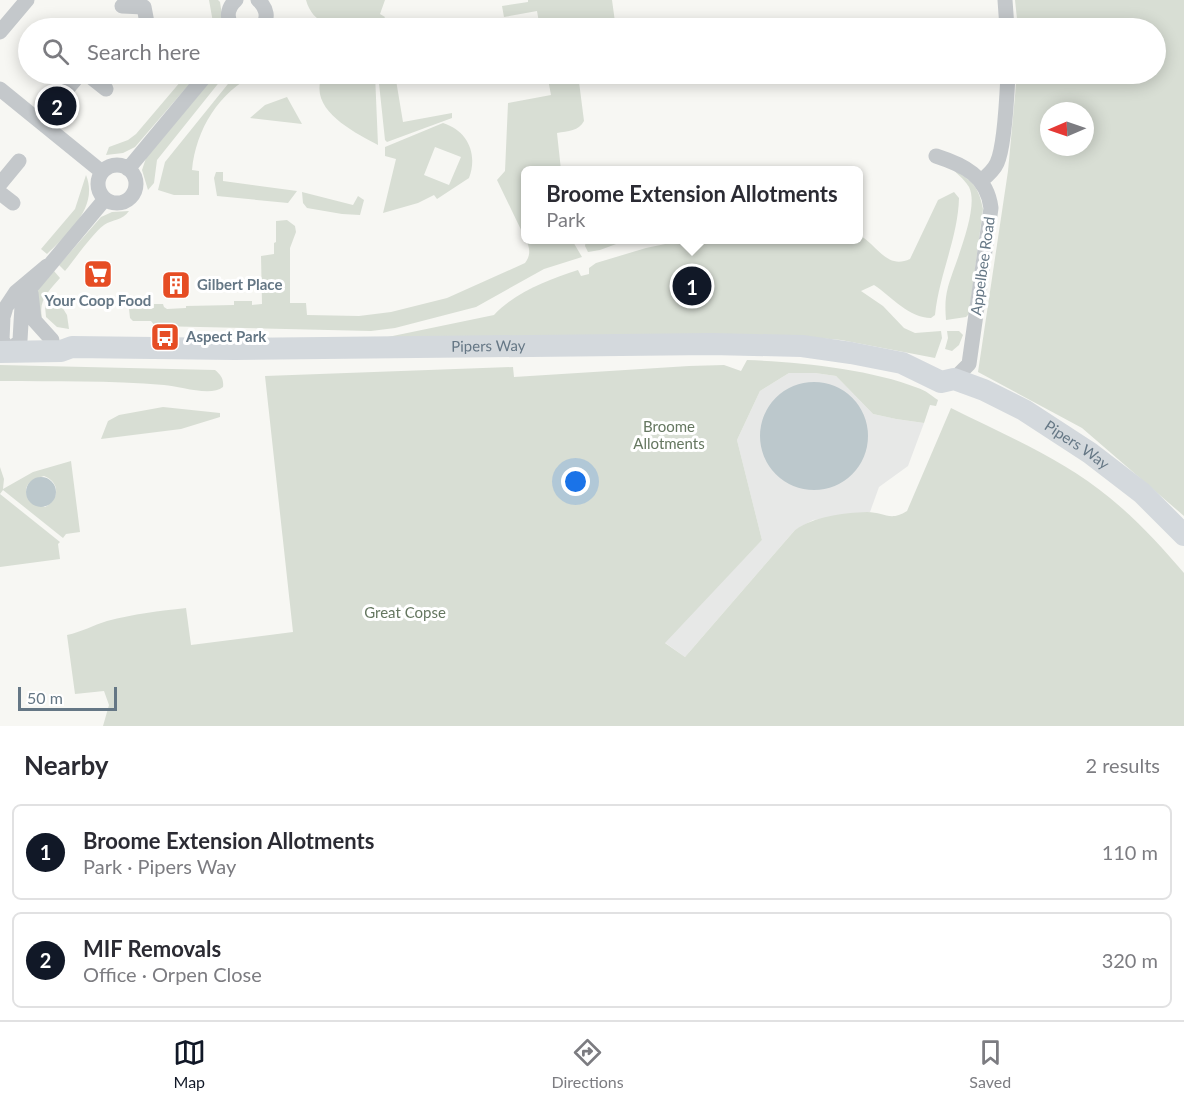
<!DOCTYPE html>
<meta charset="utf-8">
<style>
body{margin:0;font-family:Lato,sans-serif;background:#f7f7f7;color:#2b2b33}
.compass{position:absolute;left:1040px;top:102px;width:54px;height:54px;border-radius:50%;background:#fff;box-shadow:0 3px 15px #0003;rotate:268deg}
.scale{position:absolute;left:18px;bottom:15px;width:99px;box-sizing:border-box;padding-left:6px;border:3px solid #657785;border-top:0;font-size:16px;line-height:21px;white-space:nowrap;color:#657785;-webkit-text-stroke:4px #fff;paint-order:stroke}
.you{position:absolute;left:576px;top:482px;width:21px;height:21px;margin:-15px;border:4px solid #fff;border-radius:50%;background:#1a73e8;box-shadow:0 0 0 9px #1a73e833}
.badge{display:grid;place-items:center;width:39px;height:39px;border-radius:50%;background:#111827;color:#fff;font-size:20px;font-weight:700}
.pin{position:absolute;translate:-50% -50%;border:3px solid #fff;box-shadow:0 2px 6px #0006}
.popup{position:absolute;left:521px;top:166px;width:342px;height:78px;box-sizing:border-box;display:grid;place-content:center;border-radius:9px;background:#fff;filter:drop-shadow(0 2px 4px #0005);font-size:20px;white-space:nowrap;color:#7c7c81}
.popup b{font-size:22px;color:#2b2b33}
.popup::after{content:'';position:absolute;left:50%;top:100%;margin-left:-12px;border:12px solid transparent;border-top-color:#fff}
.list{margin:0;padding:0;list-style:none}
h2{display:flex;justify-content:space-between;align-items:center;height:78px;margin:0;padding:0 24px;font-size:26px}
h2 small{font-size:20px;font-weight:400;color:#7c7c81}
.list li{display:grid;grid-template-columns:39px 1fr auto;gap:18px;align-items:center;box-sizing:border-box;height:96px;margin:0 12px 12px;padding:0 12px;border:2px solid #e1e1e2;border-radius:9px}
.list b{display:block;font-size:22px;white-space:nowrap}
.list p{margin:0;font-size:20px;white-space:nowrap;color:#7c7c81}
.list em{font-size:20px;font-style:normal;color:#7c7c81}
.icon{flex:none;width:33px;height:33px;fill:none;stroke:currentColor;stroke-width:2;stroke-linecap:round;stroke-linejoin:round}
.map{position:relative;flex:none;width:1184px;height:726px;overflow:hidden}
.search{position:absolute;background:#fff;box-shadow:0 3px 15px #0003;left:18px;right:18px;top:18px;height:66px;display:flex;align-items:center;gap:15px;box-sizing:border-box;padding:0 21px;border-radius:33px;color:#7c7c81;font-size:22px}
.sheet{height:294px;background:#fff}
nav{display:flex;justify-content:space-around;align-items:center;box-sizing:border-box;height:84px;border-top:2px solid #e1e1e2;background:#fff;font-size:16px;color:#7c7c81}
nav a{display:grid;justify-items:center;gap:3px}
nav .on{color:#111827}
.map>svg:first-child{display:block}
.built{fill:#e7e8e7}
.green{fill:#d8ded4;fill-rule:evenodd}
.water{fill:#bcc8cc}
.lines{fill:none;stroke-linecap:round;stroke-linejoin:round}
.minor{stroke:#c4c8cb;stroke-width:15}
.secondary{stroke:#d4d9dd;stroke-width:22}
.labels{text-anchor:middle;stroke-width:6;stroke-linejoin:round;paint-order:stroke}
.street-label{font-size:15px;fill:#657785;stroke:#fff}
.poi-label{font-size:15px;font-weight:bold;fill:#657785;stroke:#fff;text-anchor:start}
.park-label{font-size:15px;fill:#657760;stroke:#fff}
</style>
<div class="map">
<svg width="1184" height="726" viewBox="0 0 1184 726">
<rect width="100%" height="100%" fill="#f7f7f3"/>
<!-- built -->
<path class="built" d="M789 373H815L836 376 873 414 896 419 924 423 908 466 879 487 870 512 813 520 795 530 685 657 664 642 762 540 737 440 760 391Z"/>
<!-- green -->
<path class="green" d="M209 0H218L220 2 224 28H214Z
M306 0H385L380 14 385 17 379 28C351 29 315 33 306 0Z
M528 0H612L615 22 591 28H540L537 11 504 17 502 6 528 2Z
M1015 0H1184V516L1082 428 978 372 1008 171 1017 74H1156V28H1018ZM1049 111H1085V147H1049Z
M187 74H198L135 147 123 153 106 155 109 147 128 140 136 134Z
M216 74 225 75 157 160 154 183 148 190 142 170 146 158Z
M236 74H256C219 92 196 129 192 170L199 171V195H174L158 190 165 162Z
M323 74H344L345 76 360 74H375L378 145C354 132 306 109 323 74Z
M378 74H395L403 122 452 113V118L387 142 385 140Z
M547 74H578L584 121C579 131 568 131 557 133L561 170H526L525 238 497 180 505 171 508 103 551 95Z
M287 97 302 124 250 118 265 105Z
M443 123C468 131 478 154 469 178L437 199 434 195 418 203 383 213 396 159 385 156V147ZM435 147 461 157 449 185 424 175Z
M949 167C970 180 978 183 983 209L969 314 966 317 946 320C945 308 945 298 948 287 954 265 980 208 969 187 964 179 956 172 949 167Z
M216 172H223V181L297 191 288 203 217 196 214 178Z
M86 175C99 207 68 234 47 254L41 249 75 209Z
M302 192 353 205 358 196 364 200 360 215 342 214 307 208 303 203Z
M954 192 959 198C958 238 939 275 935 315L931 318C909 318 892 297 874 285L861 291 883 306 904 328 915 333 941 331 942 338 935 358 841 340 795 336 383 338 494 315C517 291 548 280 578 270L581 276 589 274V268L596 263 646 248 670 243 673 240H858L859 235C877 244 886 270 910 259L938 200Z
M129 211C122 221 113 219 104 225 92 234 75 259 65 271L59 265 101 217 112 212Z
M287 220 295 226 296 232 290 248V303H306L307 315 359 316 391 312 447 298 525 263C531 255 530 248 526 240H572L582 257 544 269 476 307 395 328 371 331 155 326 151 321H133L130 318 129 309 154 308V304H163L164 307 167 309 186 308V306L234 305V301H252V305L262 304 261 256 274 254V243L276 242V221Z
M586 240H627L600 250 588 252 585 246Z
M54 271 60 278C50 290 38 300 42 317L39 319C35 290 34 293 54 271Z
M54 294 67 315 69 329 57 327 46 317 45 306Z
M947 331H959L963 335 959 345 952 351 945 349 948 338Z
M747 360C800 362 870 369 918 388 925 390 932 396 938 400L936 406 930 405 924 423 896 419 873 414 836 376 815 373H789L760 391 737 440 762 540 665 643 685 657 795 530C815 516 843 513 867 512 884 512 890 522 907 511L951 408C1005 435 1063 459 1110 498 1137 520 1161 546 1184 573V726H103L109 705 104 691 75 694 67 635C82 632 93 625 107 621 134 614 159 611 186 608L191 645 293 632 265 376 513 367 514 377 689 366 724 365 741 371Z
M0 365 215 370C221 375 224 379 223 387 211 397 179 386 164 385 110 380 54 382 0 381Z
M163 407 220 413V417L181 429 101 439 108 421 119 415Z
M71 461 80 532 66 534 63 538 3 490 0 494 60 542 58 544 60 559 0 567V467L4 479 3 489 33 472ZM44 476C60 482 60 499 45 507L28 499C22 484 31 480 44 476Z"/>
<!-- water -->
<path class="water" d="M760 436a54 54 0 1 1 108 0a54 54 0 1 1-108 0Z
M26 492a15 15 0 1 1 30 0a15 15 0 1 1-30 0Z"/>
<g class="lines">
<!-- minor -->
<path class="minor" d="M258 0C267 8 269 18 262 28
M1005 0 1007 28
M122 6 144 7
M144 7 148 28
M233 28C226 19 227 8 236 0
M0 32 27 0
M87 74 106 89
M0 89 102 172
M40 121 80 74
M936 156C964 165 987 176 991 208L969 364 954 379
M98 184a19 19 0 1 1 38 0a19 19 0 1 1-38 0Z
M128 169 207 74
M981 181C987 176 994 170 997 163 1005 146 1007 94 1008 74
M0 184 19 161
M0 193 13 203
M47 266 16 292 6 307 3 317 2 340 10 352 20 340 22 306 28 291 105 199
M31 293 34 320 52 340"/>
<!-- secondary -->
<path class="secondary" id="s1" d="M0 352 61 351 72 347 235 349 711 344 802 346 851 353 902 363 941 382 954 379 984 390 1024 410 1090 453 1142 493 1184 535"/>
</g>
<!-- icons -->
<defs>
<g id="supermarket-square" transform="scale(1.5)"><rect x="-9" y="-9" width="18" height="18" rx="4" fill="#e64d24" stroke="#fff"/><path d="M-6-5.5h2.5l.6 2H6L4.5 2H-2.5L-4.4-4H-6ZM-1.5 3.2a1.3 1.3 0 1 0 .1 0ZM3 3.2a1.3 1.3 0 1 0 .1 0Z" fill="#fff"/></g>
<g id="building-square" transform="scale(1.5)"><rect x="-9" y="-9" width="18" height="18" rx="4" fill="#e64d24" stroke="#fff"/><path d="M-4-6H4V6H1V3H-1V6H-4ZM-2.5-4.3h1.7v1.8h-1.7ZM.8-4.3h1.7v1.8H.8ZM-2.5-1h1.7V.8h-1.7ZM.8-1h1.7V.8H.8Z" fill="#fff"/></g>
<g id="bus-square" transform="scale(1.5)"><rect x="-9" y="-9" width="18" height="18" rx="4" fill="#e64d24" stroke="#fff"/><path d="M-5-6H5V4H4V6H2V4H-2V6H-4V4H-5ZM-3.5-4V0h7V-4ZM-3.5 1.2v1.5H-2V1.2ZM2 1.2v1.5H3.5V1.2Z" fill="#fff"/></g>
</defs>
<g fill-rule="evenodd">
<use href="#supermarket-square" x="98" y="274"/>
<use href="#building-square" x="176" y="285"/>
<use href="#bus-square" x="165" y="337"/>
</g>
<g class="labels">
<!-- street labels -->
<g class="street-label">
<text transform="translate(983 266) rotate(-82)" y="5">Appelbee Road</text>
<text dy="5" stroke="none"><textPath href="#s1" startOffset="489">Pipers Way</textPath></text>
<text dy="5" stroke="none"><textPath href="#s1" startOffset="1101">Pipers Way</textPath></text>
</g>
<!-- poi labels -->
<g class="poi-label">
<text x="197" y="290">Gilbert Place</text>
<text x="98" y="306" text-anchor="middle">Your Coop Food</text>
<text x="186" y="342">Aspect Park</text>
</g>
<!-- park labels -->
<g class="park-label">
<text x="669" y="432">Broome<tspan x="669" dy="17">Allotments</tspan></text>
<text x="405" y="618">Great Copse</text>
</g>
</g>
</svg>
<svg class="compass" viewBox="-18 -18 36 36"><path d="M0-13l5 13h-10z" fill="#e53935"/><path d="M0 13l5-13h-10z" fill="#7c7c81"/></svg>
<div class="scale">50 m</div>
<div class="you"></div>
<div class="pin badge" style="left:692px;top:286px">1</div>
<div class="popup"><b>Broome Extension Allotments</b>Park</div>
<div class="pin badge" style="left:57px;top:106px">2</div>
<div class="search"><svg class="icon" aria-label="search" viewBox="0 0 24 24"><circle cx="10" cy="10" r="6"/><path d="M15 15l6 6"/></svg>Search here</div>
</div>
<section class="sheet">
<h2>Nearby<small>2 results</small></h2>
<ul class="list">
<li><span class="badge">1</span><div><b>Broome Extension Allotments</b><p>Park · Pipers Way</p></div><em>110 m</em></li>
<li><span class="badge">2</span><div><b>MIF Removals</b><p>Office · Orpen Close</p></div><em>320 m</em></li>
</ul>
</section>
<nav>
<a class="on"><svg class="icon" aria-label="map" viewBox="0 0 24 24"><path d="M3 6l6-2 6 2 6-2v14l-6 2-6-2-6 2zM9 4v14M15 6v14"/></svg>Map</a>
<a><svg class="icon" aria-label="directions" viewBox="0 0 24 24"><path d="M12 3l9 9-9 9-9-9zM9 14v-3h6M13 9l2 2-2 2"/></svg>Directions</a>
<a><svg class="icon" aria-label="saved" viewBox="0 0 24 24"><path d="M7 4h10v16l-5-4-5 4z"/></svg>Saved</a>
</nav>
